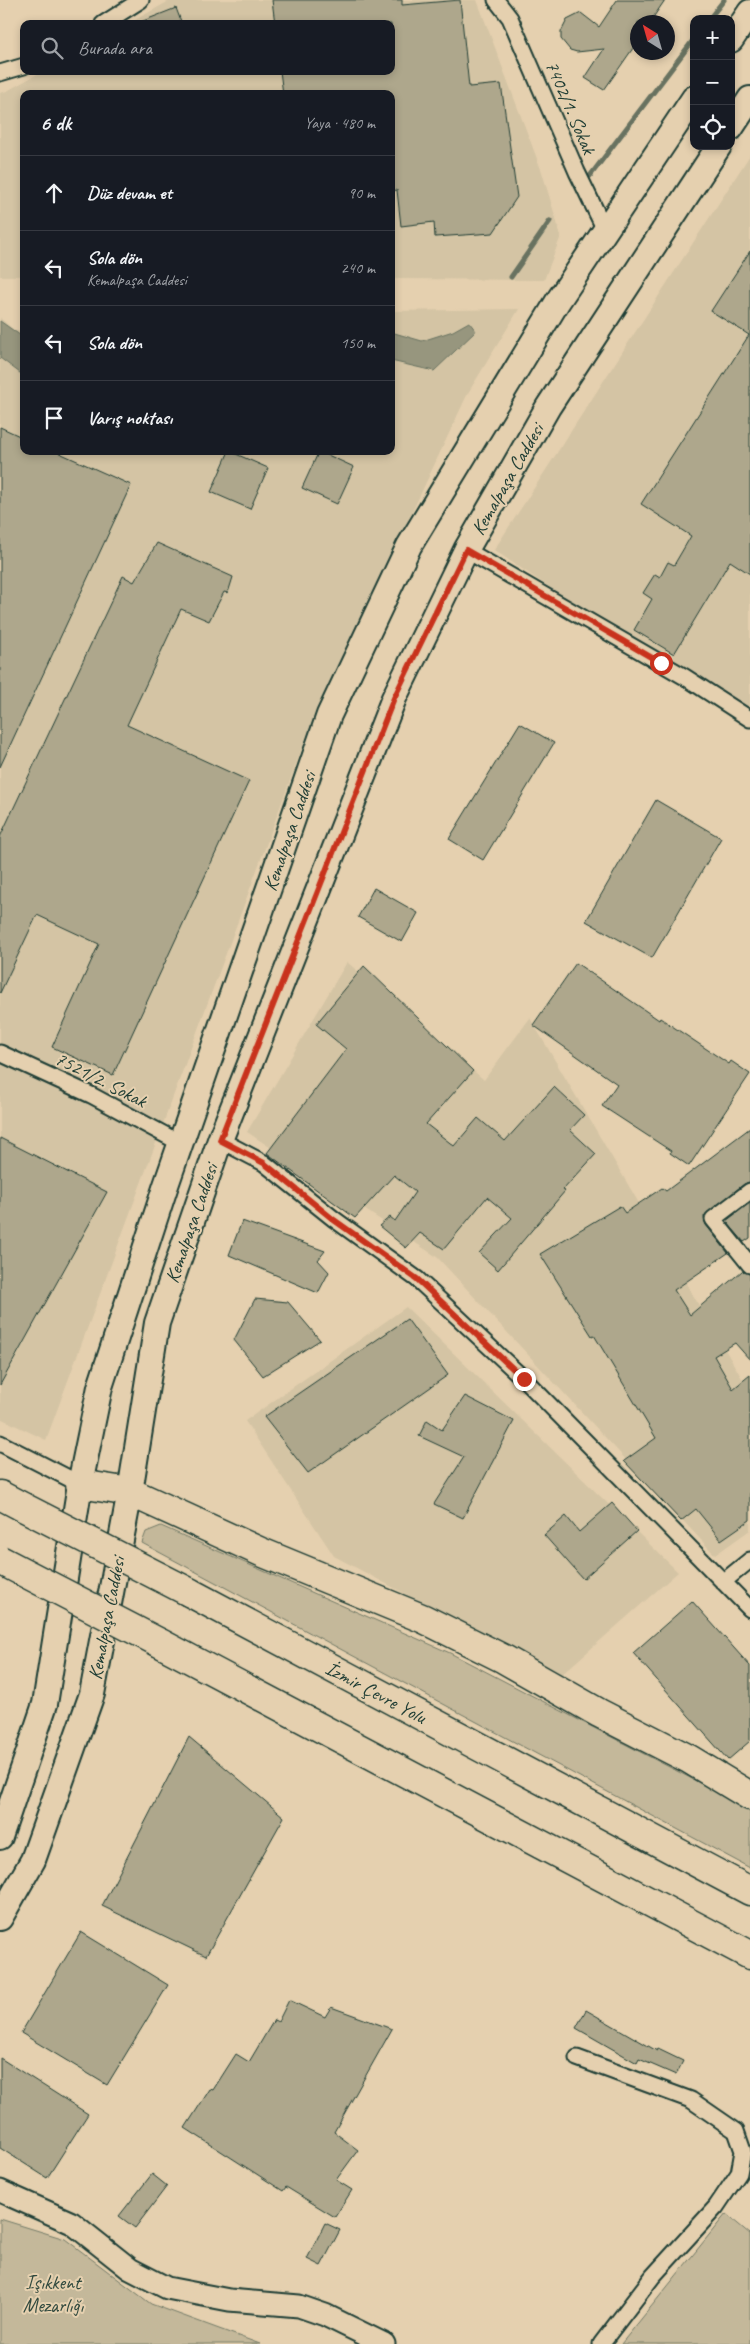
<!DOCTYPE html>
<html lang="tr">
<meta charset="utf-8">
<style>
body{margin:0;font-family:Caveat,sans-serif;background:#20242c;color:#f1f3f6}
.controls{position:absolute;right:15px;top:15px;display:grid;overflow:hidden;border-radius:10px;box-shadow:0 2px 8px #0003}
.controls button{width:45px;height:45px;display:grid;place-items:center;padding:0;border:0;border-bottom:1px solid #363941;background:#171b24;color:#f1f3f6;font:25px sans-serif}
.compass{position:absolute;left:630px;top:15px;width:45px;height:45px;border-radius:50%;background:#171b24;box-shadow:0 2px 8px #0003;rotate:323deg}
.stop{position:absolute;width:15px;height:15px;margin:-11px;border:4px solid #c8321e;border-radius:50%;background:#fff}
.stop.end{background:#c8321e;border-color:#fff;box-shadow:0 1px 5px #0008}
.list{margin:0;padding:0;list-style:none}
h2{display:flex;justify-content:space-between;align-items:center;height:65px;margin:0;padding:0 20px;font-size:21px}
h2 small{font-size:16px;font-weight:400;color:#9ea1a6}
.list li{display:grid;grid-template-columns:32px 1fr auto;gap:15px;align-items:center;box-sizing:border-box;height:75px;padding:0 20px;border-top:1px solid #363941}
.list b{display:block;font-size:19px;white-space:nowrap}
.list p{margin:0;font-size:16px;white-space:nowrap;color:#9ea1a6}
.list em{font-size:16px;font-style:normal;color:#9ea1a6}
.icon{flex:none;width:28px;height:28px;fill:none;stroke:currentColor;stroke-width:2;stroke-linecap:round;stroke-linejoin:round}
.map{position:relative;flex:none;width:750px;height:2344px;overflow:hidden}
.search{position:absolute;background:#171b24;box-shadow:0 2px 8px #0003;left:20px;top:20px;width:375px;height:55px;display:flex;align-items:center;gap:12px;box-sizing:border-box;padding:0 18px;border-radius:10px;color:#9ea1a6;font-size:19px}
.panel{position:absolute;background:#171b24;box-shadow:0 2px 8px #0003;left:20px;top:90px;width:375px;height:365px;border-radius:10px}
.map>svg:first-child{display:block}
.built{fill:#d4c4a4}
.green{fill:#c4b89a;stroke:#727a67}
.water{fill:#97967e;stroke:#677260}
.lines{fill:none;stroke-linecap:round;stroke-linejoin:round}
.stream{stroke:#677260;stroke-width:5}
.building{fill:#aea78c;stroke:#1f3d34}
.street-casing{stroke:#1f3d34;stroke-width:19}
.secondary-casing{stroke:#1f3d34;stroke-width:25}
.primary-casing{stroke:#1f3d34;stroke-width:28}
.highway-casing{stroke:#1f3d34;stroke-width:31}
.street{stroke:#e5d0af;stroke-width:15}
.secondary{stroke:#e5d0af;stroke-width:21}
.primary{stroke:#e5d0af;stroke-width:24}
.highway{stroke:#e5d0af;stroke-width:28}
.highway-bridge-casing{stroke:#1f3d34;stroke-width:31;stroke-linecap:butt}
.highway-bridge{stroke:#e5d0af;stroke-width:28}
.route{stroke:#c8321e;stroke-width:6}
.labels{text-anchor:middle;stroke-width:4;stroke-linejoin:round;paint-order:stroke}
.street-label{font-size:20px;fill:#1f3d34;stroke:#e5d0af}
.park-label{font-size:20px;fill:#30493e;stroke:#e5d0af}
</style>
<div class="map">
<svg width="750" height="2344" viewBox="0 0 750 2344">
<rect width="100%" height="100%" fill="#e5d0af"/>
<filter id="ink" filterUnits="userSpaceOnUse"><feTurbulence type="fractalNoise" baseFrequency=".02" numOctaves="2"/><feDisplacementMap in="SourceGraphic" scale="10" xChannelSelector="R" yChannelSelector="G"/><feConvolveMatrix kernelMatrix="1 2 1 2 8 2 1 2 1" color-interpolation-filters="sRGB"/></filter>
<g filter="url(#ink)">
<!-- built -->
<path class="built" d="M171 0H477L542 172 561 236 544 280 391 279V94H24V276H0V93L7 91 43 71H391V24H128Z
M750 155V722L494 550Z
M519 309 468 393 305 740 46 1440 0 1418V318L14 330 24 332V451H391V311Z
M347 962 484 1080 530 1018 750 1392V1530L715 1555 437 1257 247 1132Z
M406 1307 678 1572 560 1676 334 1556 245 1421Z"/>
<!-- green -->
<path class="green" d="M161 1526 450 1653 750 1809V1868L142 1543 146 1532Z
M726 2214 750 2234V2344H621Z
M0 2219 65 2239 151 2304 260 2344H0Z"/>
<!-- water -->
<path class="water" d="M0 321 24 338V376L0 358Z
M469 322 476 331 434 371 391 361V332L422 341 453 331Z"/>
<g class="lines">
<!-- stream -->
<path class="stream" d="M709 19 724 0
M590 176 694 39
M511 277 550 221"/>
</g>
<!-- building -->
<path class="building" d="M272 0H402V5L460 0 469 87 501 84 517 197 493 233 435 237 434 222 401 226 397 190 391 191V94H283L280 71H391V24H275Z
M617 0H665L650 22H638V41L604 90 585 78 604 49 577 52 570 50 561 39V32L567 20 581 13 599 27Z
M176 8 182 24H138V23Z
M750 251V574L730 561 674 654 634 630 652 599 643 593 655 574 660 577 668 562 674 565 691 536 641 504 749 335 711 311Z
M0 427 24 438V451H55L131 485 0 767Z
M229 451 268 468 250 509 211 492Z
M319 451 354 467 337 504 302 488Z
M157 543 233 577 228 593 224 592 209 621 181 609 127 725 249 781 113 1075 52 1047 99 944 37 915 0 993V837L123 576 134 582Z
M520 723 554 743 483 860 449 839Z
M656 800 721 838 652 958 586 921Z
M374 888 418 913 402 942 358 917Z
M576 963 659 1020 660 1018 729 1064 731 1061 750 1074 689 1166 670 1153 671 1151 602 1106 617 1084 533 1025Z
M364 966 473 1071 426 1124 454 1146 478 1118 505 1141 554 1087 584 1115 570 1130 596 1154 563 1190 565 1191 498 1270 479 1253 512 1218 487 1197 444 1249 420 1233 406 1248 379 1226 390 1217 395 1221 415 1192 394 1175 355 1218 267 1153 346 1049 316 1024Z
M750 1128V1182L744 1184 704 1216 706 1225 728 1253 674 1290 690 1315 742 1271 750 1274V1360L735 1343 714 1356 733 1389 750 1375V1520L721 1540 696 1509 681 1521 624 1461 656 1438 594 1335 592 1336 540 1254 620 1206 625 1213 662 1188 666 1191Z
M0 1138 107 1192 0 1385Z
M750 1203V1238L744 1242 726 1221Z
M242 1221 325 1251 318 1260 329 1272 318 1293 229 1255Z
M255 1299 288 1302 320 1340 263 1376 234 1340Z
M407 1319 448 1375 308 1473 264 1417Z
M465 1396 514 1421 463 1518 434 1504 464 1457 419 1436 427 1420 442 1430Z
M612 1503 637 1531 583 1579 544 1535 566 1516 579 1532Z
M692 1601 750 1666V1741L728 1760 633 1653Z
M189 1737 284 1817 206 1956 102 1906Z
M81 1932 168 1985 107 2085 21 2033Z
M289 2000 325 2017 331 2007 392 2029 334 2132 358 2150 336 2180 352 2190 335 2217 286 2187 283 2191 185 2128 210 2089 213 2090 236 2054 249 2062 274 2020 278 2022Z
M586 2010 657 2051 658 2049 683 2061 676 2075 639 2059 637 2063 576 2028Z
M0 2058 88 2114 47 2178 0 2148Z
M152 2174 167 2186 135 2228 119 2216Z
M325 2223 340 2230 321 2266 307 2259Z"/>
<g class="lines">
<!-- street casing -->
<g class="street-casing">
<path id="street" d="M496 0 510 18 577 172 606 232
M103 24 141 0
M0 73 24 66
M466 550 685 677 750 719
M0 1053 91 1095 182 1144
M220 1140 264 1163 334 1219 417 1279 524 1379 750 1609
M750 1191 713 1219 750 1265
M0 1443 80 1484
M723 1582 750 1560
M577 2058 691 2100 736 2131 743 2151 739 2173 716 2207 653 2276 601 2344"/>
</g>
<!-- secondary casing -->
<g class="secondary-casing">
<path id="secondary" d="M0 2191 72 2223 130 2269 167 2288 229 2300 299 2306 325 2315 384 2344"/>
</g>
<!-- primary casing -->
<g class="primary-casing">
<path id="primary" d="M731 40 750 12
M731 128 750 99
M0 1837 45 1704 80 1484 100 1387 165 1188 329 715 409 546 558 301 694 98
M0 1918 33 1860 92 1694 130 1492 157 1323 220 1140 394 698 466 550 548 407 719 146"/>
</g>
<!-- highway casing -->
<g class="highway-casing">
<path id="highway" d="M80 1484 130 1492 261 1552 424 1619 504 1659 599 1713 689 1759 750 1796
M0 1495 23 1507
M189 1592 750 1891
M160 1643 750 1955"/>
</g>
<!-- street -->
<use href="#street" class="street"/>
<!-- secondary -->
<use href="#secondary" class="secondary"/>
<!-- primary -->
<use href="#primary" class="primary"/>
<!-- highway -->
<use href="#highway" class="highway"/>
<!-- highway-bridge casing -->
<g class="highway-bridge-casing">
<path id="highway-bridge" d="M23 1507 189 1592
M0 1560 160 1643"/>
</g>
<!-- highway-bridge -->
<use href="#highway-bridge" class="highway-bridge"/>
</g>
</g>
<g class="lines" filter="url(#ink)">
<!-- route -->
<path class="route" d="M524 1379 417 1279 334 1220 264 1163 220 1140 394 698 466 550 661 663"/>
</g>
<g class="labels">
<!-- street labels -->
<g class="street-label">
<text transform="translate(571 107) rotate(67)" y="7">7402/1. Sokak</text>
<text transform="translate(507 479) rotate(-60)" y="7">Kemalpaşa Caddesi</text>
<text transform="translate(289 831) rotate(-71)" y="7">Kemalpaşa Caddesi</text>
<text transform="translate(101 1079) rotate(27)" y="7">7521/2. Sokak</text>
<text transform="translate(191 1223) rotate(-71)" y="7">Kemalpaşa Caddesi</text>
<text transform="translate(106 1618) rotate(-79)" y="7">Kemalpaşa Caddesi</text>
<text transform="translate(376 1692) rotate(28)" y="7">İzmir Çevre Yolu</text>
</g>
<!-- park labels -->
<g class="park-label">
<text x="53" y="2289">Işıkkent<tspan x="53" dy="23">Mezarlığı</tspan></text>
</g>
</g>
</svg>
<div class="controls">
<button>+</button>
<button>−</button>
<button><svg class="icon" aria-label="locate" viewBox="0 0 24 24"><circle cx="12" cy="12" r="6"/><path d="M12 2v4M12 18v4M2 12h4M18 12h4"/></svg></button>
</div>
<svg class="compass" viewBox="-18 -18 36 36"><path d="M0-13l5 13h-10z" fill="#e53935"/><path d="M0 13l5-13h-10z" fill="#9ea1a6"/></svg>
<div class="stop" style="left:661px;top:663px"></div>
<div class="stop end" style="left:524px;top:1379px"></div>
<div class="search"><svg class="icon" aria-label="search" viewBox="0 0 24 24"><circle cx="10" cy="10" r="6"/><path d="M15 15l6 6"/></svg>Burada ara</div>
<section class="panel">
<h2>6 dk<small>Yaya · 480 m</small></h2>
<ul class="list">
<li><svg class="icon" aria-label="ahead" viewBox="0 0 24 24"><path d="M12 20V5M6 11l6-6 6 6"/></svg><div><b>Düz devam et</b></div><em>90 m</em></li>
<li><svg class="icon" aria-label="left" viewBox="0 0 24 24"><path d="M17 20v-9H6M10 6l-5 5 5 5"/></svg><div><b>Sola dön</b><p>Kemalpaşa Caddesi</p></div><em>240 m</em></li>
<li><svg class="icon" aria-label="left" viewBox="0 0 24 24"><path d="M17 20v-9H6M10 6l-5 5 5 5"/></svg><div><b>Sola dön</b></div><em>150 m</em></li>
<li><svg class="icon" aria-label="arrive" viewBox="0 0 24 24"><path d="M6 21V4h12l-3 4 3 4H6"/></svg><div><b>Varış noktası</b></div></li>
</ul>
</section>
</div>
